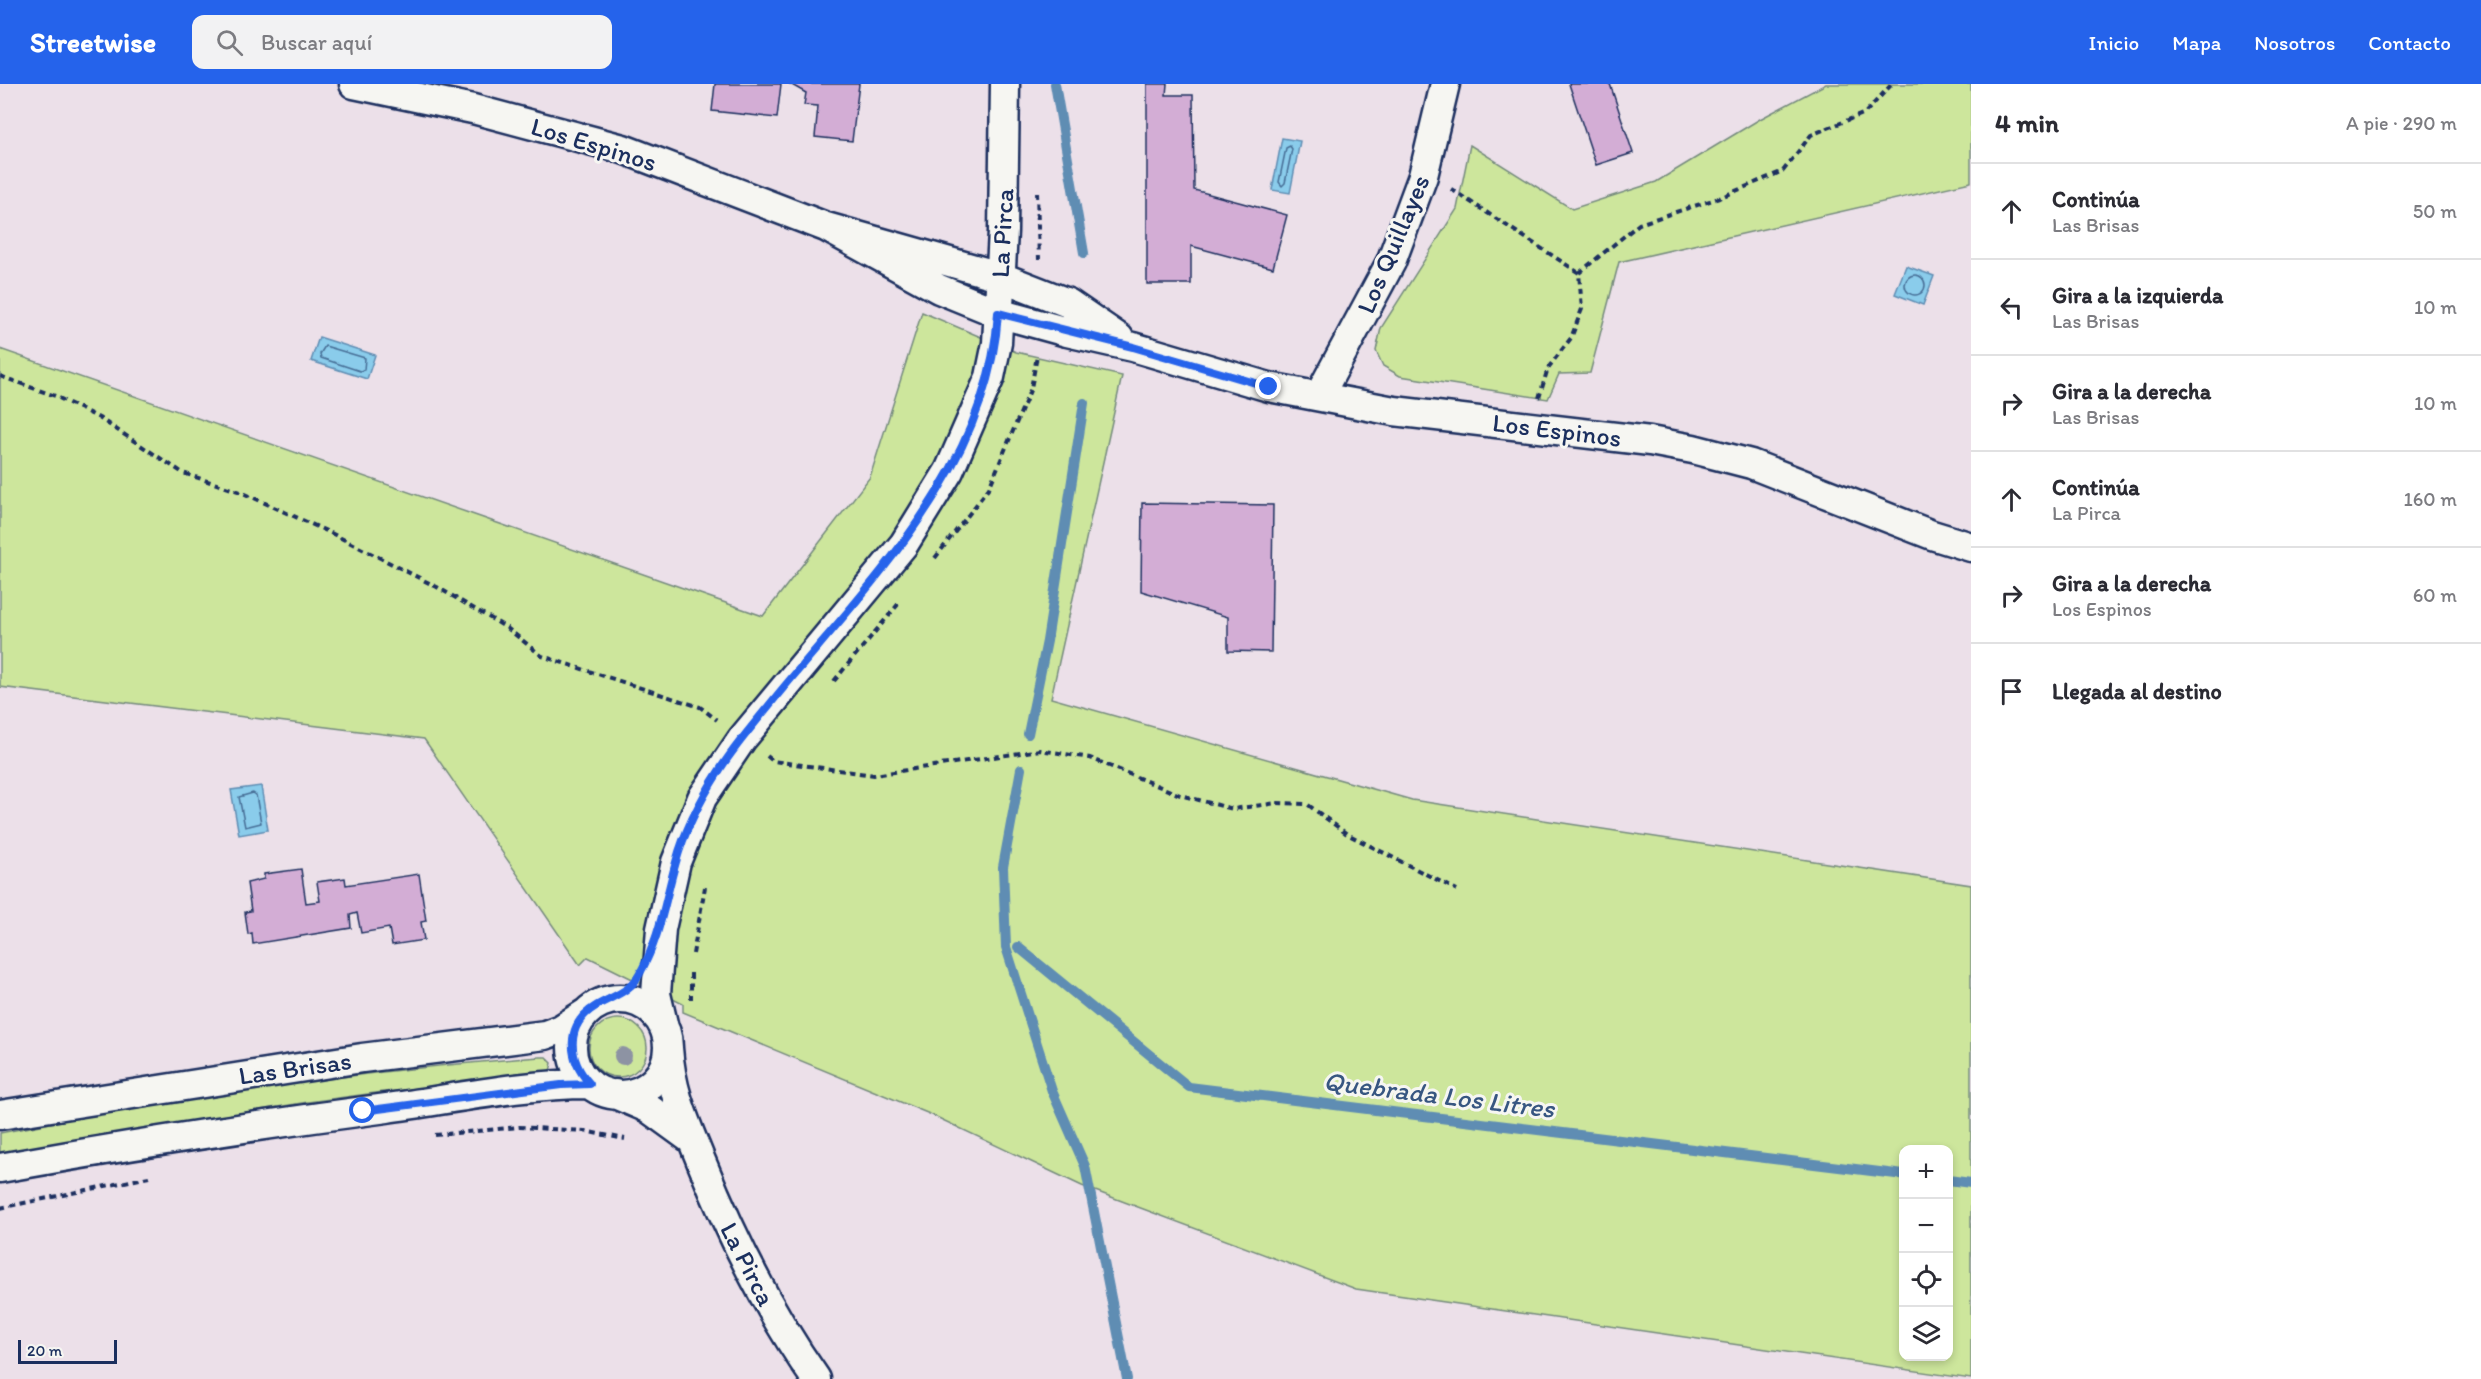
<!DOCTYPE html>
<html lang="es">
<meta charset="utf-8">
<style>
body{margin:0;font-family:Itim,sans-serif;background:#f2f2f3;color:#2b2b33}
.controls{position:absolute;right:18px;bottom:18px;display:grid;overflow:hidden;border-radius:12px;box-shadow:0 3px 9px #0003}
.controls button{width:54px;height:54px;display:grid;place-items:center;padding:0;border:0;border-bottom:2px solid #e1e1e2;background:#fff;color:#2b2b33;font:30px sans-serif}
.scale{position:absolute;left:18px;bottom:15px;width:99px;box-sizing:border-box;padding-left:6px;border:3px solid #1b2f5e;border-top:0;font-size:16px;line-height:21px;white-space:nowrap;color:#1b2f5e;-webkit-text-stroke:4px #f6f6f2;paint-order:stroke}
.stop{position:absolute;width:18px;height:18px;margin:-14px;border:4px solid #2563eb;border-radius:50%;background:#fff}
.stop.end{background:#2563eb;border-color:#fff;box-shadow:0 2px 6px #0008}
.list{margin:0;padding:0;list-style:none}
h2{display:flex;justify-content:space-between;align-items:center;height:78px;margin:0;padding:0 24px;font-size:26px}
h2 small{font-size:20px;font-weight:400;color:#7c7c81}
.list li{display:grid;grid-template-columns:39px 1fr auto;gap:18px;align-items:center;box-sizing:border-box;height:96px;padding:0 24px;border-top:2px solid #e1e1e2}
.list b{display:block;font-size:22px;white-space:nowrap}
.list p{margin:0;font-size:20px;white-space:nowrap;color:#7c7c81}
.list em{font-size:20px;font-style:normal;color:#7c7c81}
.icon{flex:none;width:33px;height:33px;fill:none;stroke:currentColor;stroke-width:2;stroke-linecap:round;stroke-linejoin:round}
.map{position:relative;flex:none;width:1971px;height:1295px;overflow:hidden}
header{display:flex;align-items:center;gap:36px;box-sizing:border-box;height:84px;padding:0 30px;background:#2563eb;color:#fff}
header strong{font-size:28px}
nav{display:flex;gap:33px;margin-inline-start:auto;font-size:21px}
.search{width:420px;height:54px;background:#f2f2f3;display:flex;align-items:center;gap:15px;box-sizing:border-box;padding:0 21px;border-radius:12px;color:#7c7c81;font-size:22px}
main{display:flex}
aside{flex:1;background:#fff}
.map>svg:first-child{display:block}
.green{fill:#cde69c;stroke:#748a7d;stroke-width:1.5;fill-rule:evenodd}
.water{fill:#8acceb;stroke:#5e8db3;stroke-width:1.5}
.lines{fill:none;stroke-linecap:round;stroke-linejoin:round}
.shore{stroke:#476e96;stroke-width:1.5}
.stream{stroke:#5e8db3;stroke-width:10}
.building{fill:#d3add5;stroke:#1b2f5e;stroke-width:1.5}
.minor-casing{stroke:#1b2f5e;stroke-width:33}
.path{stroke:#1b2f5e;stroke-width:4;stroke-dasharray:6 4.5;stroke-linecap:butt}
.minor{stroke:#f6f6f2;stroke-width:28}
.tree{fill:#8d93a3}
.route{stroke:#2563eb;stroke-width:8}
.labels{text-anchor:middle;stroke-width:6;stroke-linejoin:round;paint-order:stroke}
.street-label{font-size:26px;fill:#1b2f5e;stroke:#f6f6f2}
.water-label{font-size:27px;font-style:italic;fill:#375681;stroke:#f6f6f2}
</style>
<header>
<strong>Streetwise</strong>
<div class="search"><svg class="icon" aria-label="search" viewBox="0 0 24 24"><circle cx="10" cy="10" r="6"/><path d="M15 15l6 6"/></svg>Buscar aquí</div>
<nav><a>Inicio</a><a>Mapa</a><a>Nosotros</a><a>Contacto</a></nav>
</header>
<main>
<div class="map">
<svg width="1971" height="1295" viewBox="0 0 1971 1295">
<rect width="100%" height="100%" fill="#ece0e9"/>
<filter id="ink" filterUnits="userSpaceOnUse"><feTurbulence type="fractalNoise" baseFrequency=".0167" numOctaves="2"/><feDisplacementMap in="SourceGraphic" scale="12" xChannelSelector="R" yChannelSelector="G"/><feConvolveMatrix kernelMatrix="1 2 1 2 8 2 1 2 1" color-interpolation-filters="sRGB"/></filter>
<g filter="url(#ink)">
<!-- green -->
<path class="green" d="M1826 0H1971V98L1619 178 1590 289 1559 290 1548 315 1400 292 1383 282 1376 267 1381 244 1457 125 1470 61 1572 125 1656 98 1760 35Z
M922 228 1016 268 1122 292 1051 614 1412 716 1971 801V1295L1356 1205 1082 1102 932 1031 683 928V920L588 873 580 881 424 655 0 603V265L763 532 870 393ZM1904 1066H1948V1272H1904Z
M589 964a29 29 0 1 1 58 0a29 29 0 1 1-58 0Z
M540 973H546L552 979 548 995 383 1008 308 1018 0 1069V1049C178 1013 359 987 540 973Z"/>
<!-- water -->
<path class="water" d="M1282 54 1300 57 1290 109 1272 106Z
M1906 182 1934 192 1923 221 1895 210Z
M319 253 375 271 367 295 311 277Z
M261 702 268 746 239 751 231 706Z"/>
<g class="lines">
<!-- shore -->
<path class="shore" d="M1290 62 1292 65 1285 99 1282 102 1279 98 1286 64Z
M1905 201a10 10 0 1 1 20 0a10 10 0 1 1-20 0Z
M325 262 365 274 364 286 360 287 321 274 320 270Z
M253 709 256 711 261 739 245 743 239 713Z"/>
<!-- stream -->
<path class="stream" d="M1055 0 1084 169
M1028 650 1047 557 1084 319
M1021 685 1003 783 1006 863 1052 1007 1085 1082 1127 1295
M1018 863 1189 1003 1904 1091
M1948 1096 1971 1099"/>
</g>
<!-- building -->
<path class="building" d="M715 0H781L777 34 712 27Z
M790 0H859L852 57 815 53 818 22 804 21 806 9Z
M1147 0H1167L1166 11H1193L1194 106 1287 131 1273 184 1191 162V200H1147Z
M1569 0H1610L1633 69 1596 81Z
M1142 419 1273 421 1271 568 1228 567V533L1141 507Z
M301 785 306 819 320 817 317 798 345 794 346 801 419 790 426 837 421 838 424 856 392 861 389 844 361 849 357 829 350 831 351 844 253 860 252 849 248 850 245 828 251 827 247 799 264 795V790Z"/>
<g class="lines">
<!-- minor casing -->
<g class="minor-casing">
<path id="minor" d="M354 0 473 25 623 65 826 143 999 192 1068 219 1119 254
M826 143 939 205 998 229 1067 248 1133 263 1269 303 1394 327 1650 357 1693 365 1751 380 1932 451 1971 463
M1319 312 1391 178 1423 92 1445 0
M572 963a48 48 0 1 1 96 0a48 48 0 1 1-96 0Z
M664 944 656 910 661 845 676 778 702 714 742 655 904 460 949 387 990 293 997 259 1003 147 1005 0
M668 964C671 1008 685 1037 701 1077 732 1154 768 1227 816 1295
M615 1010 648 1024 692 1056
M0 1031 362 974 545 951 561 945 586 929
M0 1084C129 1061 257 1041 387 1024 453 1015 522 1000 590 1000"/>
</g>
<!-- path -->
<path class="path" d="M1451 105 1579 189 1582 225 1571 254 1548 284 1539 314
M1037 108 1039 176
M1579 189 1639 140 1719 114 1783 87 1811 51 1865 29 1892 0
M0 292 55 312 99 334 183 389 241 408 335 451 437 503 507 544 542 572 700 623 717 636
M935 474 989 404 1031 304 1037 272
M834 597 900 518
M767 672 773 677 874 691 1040 666 1090 674 1180 711 1233 725 1277 719 1307 720 1347 750 1457 806
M693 870 705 803
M691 889V915
M435 1051 519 1043 584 1047 625 1055
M0 1124 149 1093"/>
<!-- minor -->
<use href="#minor" class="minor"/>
</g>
<!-- trees -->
<circle class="tree" cx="623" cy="972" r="9"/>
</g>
<g class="lines" filter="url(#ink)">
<!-- route -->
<path class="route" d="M363 1027 561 1001 590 1000C568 976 564 941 596 922 612 912 629 909 639 891 661 852 664 819 676 778 685 745 701 715 719 687 735 661 756 638 775 614 868 500 989 385 998 229L1133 263 1269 303"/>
</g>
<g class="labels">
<!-- street labels -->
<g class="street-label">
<text transform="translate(594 60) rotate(17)" y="9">Los Espinos</text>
<text transform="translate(1002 149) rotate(-87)" y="9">La Pirca</text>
<text transform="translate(1393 160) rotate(-67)" y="9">Los Quillayes</text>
<text transform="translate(1557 346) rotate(7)" y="9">Los Espinos</text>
<text transform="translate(295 984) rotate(-8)" y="9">Las Brisas</text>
<text transform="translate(748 1180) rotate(63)" y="9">La Pirca</text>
</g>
<!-- water labels -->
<g class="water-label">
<text transform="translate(1439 1011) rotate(7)" y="9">Quebrada Los Litres</text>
</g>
</g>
</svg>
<div class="controls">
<button>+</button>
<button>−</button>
<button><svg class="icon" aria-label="locate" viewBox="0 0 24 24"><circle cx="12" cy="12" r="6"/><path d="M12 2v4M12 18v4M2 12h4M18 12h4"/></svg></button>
<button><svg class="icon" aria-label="layers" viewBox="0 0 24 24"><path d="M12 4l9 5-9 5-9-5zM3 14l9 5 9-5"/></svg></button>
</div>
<div class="scale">20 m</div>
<div class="stop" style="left:363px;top:1027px"></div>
<div class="stop end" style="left:1269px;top:303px"></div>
</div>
<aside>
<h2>4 min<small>A pie · 290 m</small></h2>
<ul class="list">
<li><svg class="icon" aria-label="ahead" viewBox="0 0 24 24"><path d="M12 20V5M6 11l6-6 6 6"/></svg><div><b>Continúa</b><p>Las Brisas</p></div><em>50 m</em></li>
<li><svg class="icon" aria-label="left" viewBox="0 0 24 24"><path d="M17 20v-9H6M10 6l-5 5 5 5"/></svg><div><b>Gira a la izquierda</b><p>Las Brisas</p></div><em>10 m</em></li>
<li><svg class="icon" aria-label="right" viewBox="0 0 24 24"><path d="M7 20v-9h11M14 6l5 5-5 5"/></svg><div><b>Gira a la derecha</b><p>Las Brisas</p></div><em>10 m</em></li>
<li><svg class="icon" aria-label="ahead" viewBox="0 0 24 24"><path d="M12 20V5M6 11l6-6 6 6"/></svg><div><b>Continúa</b><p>La Pirca</p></div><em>160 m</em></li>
<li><svg class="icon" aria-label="right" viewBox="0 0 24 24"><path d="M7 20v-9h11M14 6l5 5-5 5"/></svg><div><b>Gira a la derecha</b><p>Los Espinos</p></div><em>60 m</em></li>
<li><svg class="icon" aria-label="arrive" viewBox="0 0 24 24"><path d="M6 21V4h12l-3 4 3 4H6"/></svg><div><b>Llegada al destino</b></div></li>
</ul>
</aside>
</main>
